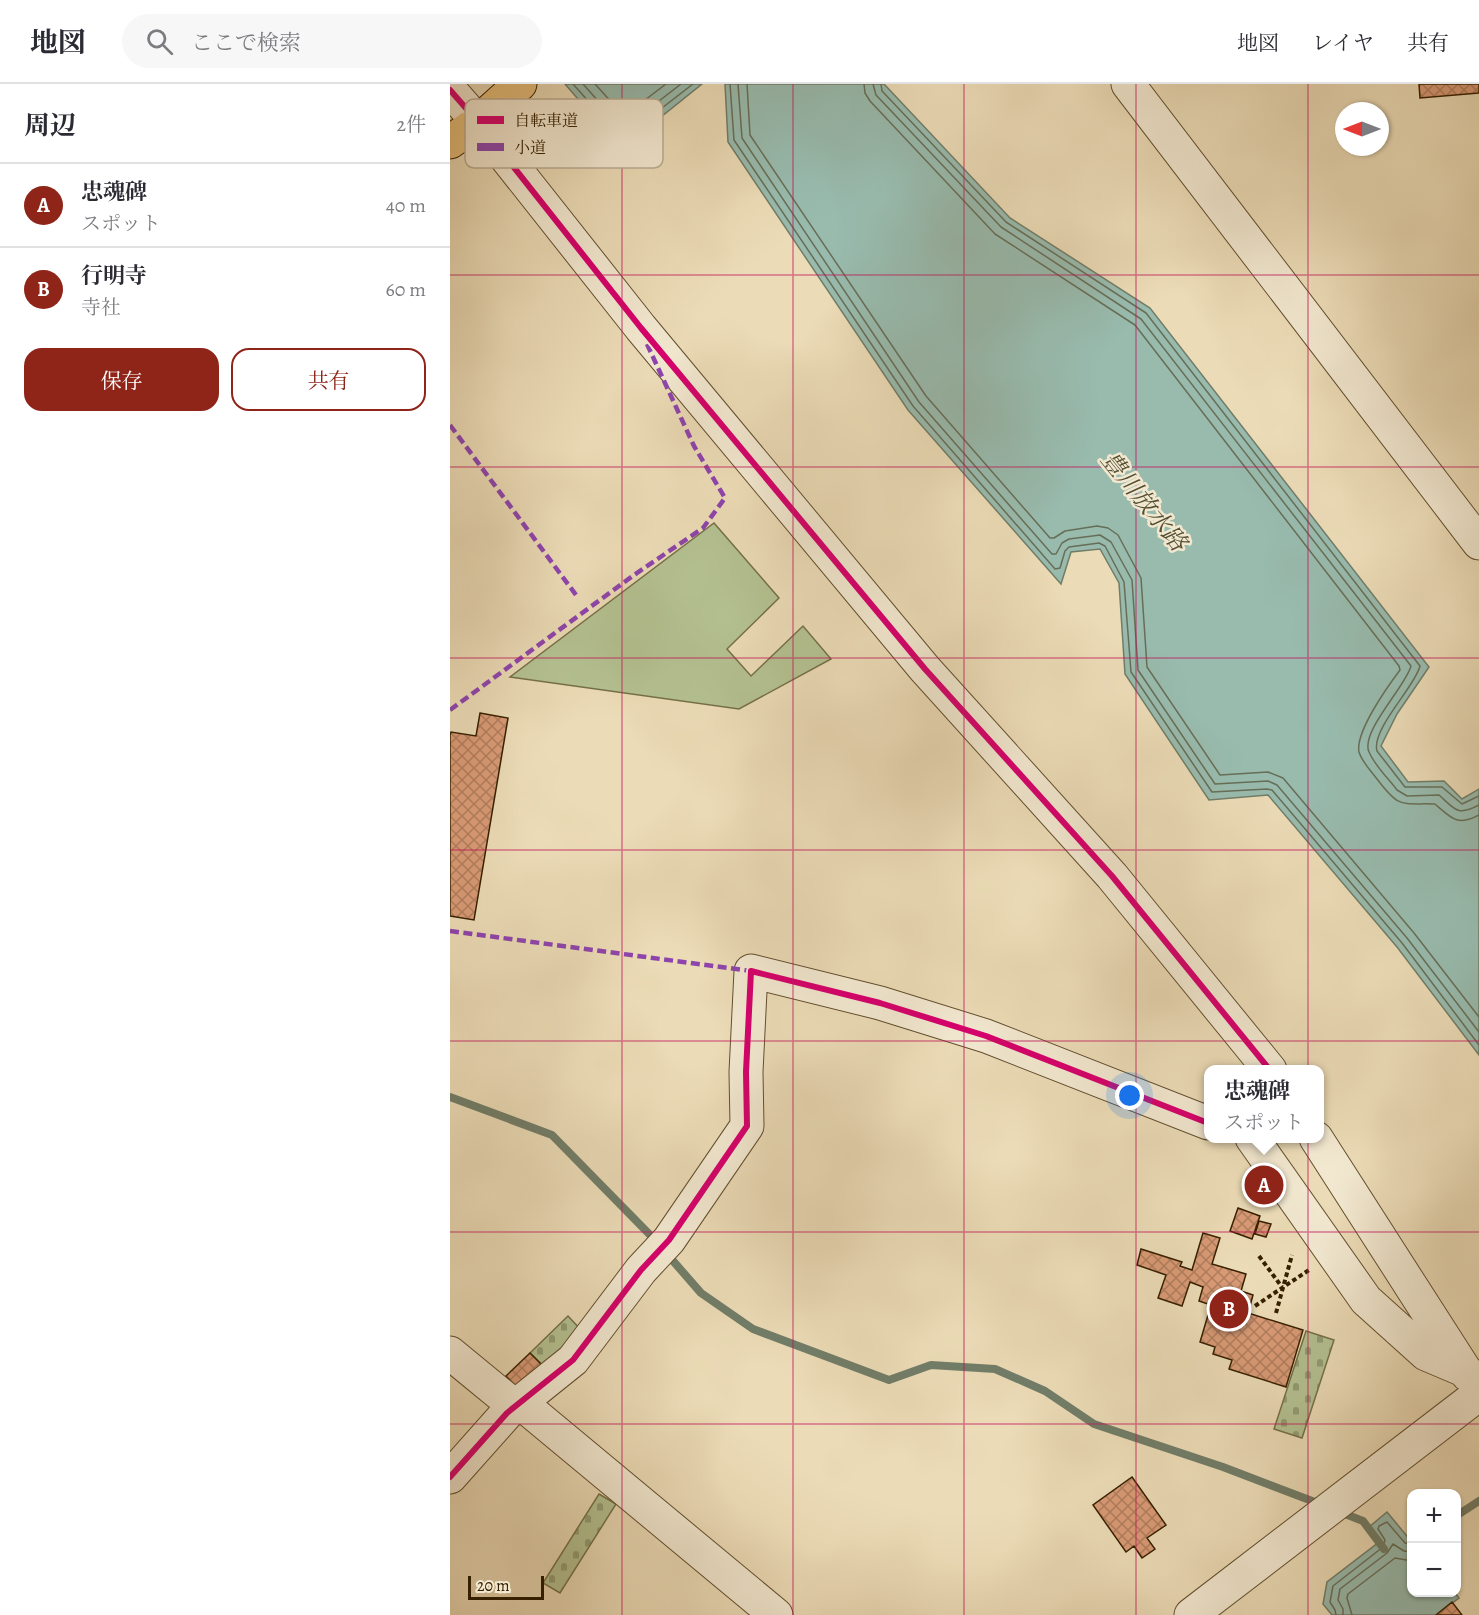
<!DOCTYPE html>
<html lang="ja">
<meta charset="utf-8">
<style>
body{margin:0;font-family:Alegreya,"Noto Serif JP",serif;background:#f7f7f7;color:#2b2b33}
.controls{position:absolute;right:18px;bottom:18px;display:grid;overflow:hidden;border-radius:12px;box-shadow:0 2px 4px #0004}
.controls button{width:54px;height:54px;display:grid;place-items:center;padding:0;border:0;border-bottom:2px solid #e1e1e2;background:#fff;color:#2b2b33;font:30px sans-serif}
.compass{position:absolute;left:885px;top:18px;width:54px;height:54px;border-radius:50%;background:#fff;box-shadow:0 2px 4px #0004;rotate:270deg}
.scale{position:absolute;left:18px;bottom:15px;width:76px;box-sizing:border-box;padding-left:6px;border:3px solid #362000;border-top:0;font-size:16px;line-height:21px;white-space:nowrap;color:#362000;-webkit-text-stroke:4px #f2e8d0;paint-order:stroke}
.you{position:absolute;left:680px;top:1012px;width:21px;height:21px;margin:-15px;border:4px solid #fff;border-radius:50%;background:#1a73e8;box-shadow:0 0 0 9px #1a73e833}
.badge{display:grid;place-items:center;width:39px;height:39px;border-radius:50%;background:#8f2418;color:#fff;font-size:20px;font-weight:700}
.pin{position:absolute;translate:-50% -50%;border:3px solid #fff;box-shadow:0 2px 6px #0006}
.popup{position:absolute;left:754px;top:981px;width:120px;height:78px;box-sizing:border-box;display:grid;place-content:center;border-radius:12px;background:#fff;filter:drop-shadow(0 2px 4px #0005);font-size:20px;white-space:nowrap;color:#7c7c81}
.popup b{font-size:22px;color:#2b2b33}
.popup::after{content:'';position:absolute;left:50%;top:100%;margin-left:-12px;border:12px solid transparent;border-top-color:#fff}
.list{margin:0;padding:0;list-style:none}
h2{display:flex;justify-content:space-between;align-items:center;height:78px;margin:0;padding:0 24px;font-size:26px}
h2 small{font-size:20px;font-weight:400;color:#7c7c81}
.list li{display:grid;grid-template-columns:39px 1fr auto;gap:18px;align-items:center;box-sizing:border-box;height:84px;padding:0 24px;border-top:2px solid #e1e1e2}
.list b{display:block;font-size:22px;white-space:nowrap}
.list p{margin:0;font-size:20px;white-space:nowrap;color:#7c7c81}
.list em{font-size:20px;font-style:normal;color:#7c7c81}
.actions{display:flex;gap:12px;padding:18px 24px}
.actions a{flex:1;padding:14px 0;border:2px solid #8f2418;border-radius:18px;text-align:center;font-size:21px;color:#8f2418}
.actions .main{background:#8f2418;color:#fff}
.icon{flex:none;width:33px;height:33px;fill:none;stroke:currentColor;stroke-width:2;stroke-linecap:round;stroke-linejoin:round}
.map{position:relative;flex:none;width:1029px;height:1531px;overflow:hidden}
header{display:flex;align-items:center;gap:36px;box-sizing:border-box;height:84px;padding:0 30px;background:#fff;border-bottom:2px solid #e1e1e2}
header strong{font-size:28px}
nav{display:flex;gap:33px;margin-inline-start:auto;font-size:21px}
.search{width:420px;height:54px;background:#f7f7f7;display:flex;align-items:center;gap:15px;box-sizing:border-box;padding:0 21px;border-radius:33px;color:#7c7c81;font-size:22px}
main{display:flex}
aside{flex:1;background:#fff}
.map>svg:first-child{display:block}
.green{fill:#b4c191;stroke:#757048;stroke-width:1.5}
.cemetery{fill:url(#cemetery-stones);stroke:#757048;stroke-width:1.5}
.water{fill:#98bbae;stroke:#717d68;stroke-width:1.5}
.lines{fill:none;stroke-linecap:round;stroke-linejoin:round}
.shore{stroke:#676e57;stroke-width:1.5}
.stream{stroke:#717d68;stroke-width:8}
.building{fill:url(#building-cross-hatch);stroke:#362000;stroke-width:1.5}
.minor-casing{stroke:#634f2e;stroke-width:35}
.major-casing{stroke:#362000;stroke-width:35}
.path{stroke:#362000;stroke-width:4;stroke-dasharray:4.5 3;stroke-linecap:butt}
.minor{stroke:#f2e8d0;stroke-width:33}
.major{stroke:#e6be7b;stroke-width:33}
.quiet{stroke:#8e44ad;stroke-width:4.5;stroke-dasharray:9 4.5;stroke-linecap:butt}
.cycleway-casing{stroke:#f2e8d0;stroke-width:10}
.cycleway{stroke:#d6006c;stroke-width:6}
.grid{fill:none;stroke:#c2185b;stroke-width:1.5;stroke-opacity:0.55}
.labels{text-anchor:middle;stroke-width:5;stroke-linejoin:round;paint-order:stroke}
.water-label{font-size:24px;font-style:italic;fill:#534e34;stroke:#f2e8d0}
.key{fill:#f2e8d0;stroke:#baac92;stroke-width:1.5}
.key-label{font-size:16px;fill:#362000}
</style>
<header>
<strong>地図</strong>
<div class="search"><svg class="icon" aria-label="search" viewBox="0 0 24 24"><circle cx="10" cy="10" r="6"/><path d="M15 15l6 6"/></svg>ここで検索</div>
<nav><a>地図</a><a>レイヤ</a><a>共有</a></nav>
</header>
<main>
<aside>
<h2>周辺<small>2件</small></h2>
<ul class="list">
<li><span class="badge">A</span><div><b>忠魂碑</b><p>スポット</p></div><em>40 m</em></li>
<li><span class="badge">B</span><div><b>行明寺</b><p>寺社</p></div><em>60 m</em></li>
</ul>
<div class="actions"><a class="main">保存</a><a>共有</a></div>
</aside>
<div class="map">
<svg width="1029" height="1531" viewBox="0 0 1029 1531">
<defs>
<pattern id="cemetery-stones" width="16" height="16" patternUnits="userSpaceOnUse" patternTransform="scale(1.5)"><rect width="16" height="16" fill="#b4c191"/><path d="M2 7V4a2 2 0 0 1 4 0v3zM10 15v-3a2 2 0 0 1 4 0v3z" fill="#939c74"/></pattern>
<pattern id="building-cross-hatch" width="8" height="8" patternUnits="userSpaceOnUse" patternTransform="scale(1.5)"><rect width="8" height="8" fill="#d89a75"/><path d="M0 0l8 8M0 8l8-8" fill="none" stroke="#b07d5e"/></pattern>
</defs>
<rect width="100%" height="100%" fill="#ebdbb6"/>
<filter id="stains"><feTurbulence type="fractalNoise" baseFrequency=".00333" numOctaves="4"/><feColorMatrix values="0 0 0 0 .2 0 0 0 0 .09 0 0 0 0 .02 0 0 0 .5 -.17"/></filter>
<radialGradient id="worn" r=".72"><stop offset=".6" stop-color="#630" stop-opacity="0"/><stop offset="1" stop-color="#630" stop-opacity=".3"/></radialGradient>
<!-- green -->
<path class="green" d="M264 439 329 514 277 565 301 592 353 542 381 575 289 625 60 593Z"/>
<!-- cemetery -->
<path class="cemetery" d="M118 1232 131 1246 93 1282 80 1269Z
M856 1247 884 1256 852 1354 824 1345Z
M149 1410 166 1420 110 1509 93 1499Z"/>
<!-- water -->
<path class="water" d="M115 0H252L171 65Z
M275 0H434L560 134 700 224 979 583 947 630 931 662 958 698 994 697 1012 715 1029 705V971L947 863 818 711 759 716 675 590 669 499 650 465 621 468 611 500 458 326 278 58Z
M937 1428 961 1457 962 1508 1005 1509 1009 1514 986 1531H882L873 1520 877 1498 929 1458 919 1443Z"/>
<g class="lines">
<!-- shore -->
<path class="shore" d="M123 0 172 55 243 0
M133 0 173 45 231 0
M145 0 174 32 216 0
M280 0 284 56 463 322 605 485 610 484 615 467 619 463 649 459 655 462 674 498 681 588 762 708 817 705 822 706 952 859 1029 961
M288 0 292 54 469 318 602 470H606L612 459 619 455 650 451 661 458 682 496 688 586 765 700 818 697 827 701 957 854 1029 948
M297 0 300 51 476 312 600 454H604L615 447 647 442 658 444 668 451 691 494 697 583 770 691 818 688 833 694 964 849 1029 933
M414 0 415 9 420 17 545 150 685 241 949 582 950 586C938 602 905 648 909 668 912 678 921 687 927 695 950 725 950 719 985 720 1001 734 1008 743 1029 731
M423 0 426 11 551 143 691 235 961 582C956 602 910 648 919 668 925 682 938 694 947 706L957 712 989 711C1005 725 1007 733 1029 721
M431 0 432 7 556 138 696 229 970 582C965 603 921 645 927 667L955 703H992L1012 720 1029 712
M886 1531 885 1526 880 1518 883 1502 933 1463 935 1456 928 1445 929 1442 937 1438 955 1459 962 1460
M893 1531V1525L888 1516 890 1505 937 1469 943 1460 954 1467 962 1468
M902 1531 897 1514 898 1510 945 1474 962 1477"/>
<!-- stream -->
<path class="stream" d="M0 1013 102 1051 207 1158
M217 1170 251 1209 303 1245 439 1296 481 1281 545 1285 595 1307 644 1340 773 1383 870 1420
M890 1428 913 1437 934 1465
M1006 1432 1029 1417"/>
</g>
<!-- building -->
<path class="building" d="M969 0H1029V9L970 14Z
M30 629 58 634 24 836 0 832V651L1 648 26 652Z
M788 1124 810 1132 802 1155 780 1147Z
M809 1137 821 1140 816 1153 805 1150Z
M753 1149 770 1154 762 1180 796 1190 791 1207 803 1211 798 1229 853 1246 836 1303 779 1285 782 1276 763 1270 765 1263 750 1258 761 1221 749 1217 753 1203 740 1198 732 1222 708 1214 716 1191 687 1181 691 1165 732 1178 730 1182 742 1186Z
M80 1269 93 1282 69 1306 56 1292Z
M682 1393 716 1441 697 1454 705 1465 692 1474 684 1462 676 1468 643 1421Z
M1002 1518 1012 1531H986Z"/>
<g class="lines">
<!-- minor casing -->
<g class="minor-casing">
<path id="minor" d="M678 0 1029 459
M0 6 28 38 191 244 475 585 662 792 820 986
M802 1054 916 1216 976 1270 1016 1287
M866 1054 1018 1291
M0 1269 56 1315 78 1325 326 1531
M0 1393 57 1329 123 1276 191 1186 219 1156 297 1042 296 988 301 887 430 919 536 952 758 1039
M741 1531 1029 1310"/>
</g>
<!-- major casing -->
<g class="major-casing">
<path id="major" d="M0 58 28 38 70 0"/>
</g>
<!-- path -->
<path class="path" d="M809 1172 832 1203
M805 1222 859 1186
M826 1229 842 1171"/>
<!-- minor -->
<use href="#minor" class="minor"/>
<!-- major -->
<use href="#major" class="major"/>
<!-- quiet -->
<path class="quiet" d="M0 341 126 511
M0 626 184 491 253 444 275 414 244 362 197 260
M0 847 301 887"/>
<!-- cycleway casing -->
<g class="cycleway-casing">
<path id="cycleway" d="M0 6 28 38 191 244 475 585 662 792 820 986
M0 1393 57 1329 123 1276 191 1186 219 1156 297 1042 296 988 301 887 430 919 536 952 758 1039"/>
</g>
<!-- cycleway -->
<use href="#cycleway" class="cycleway"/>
</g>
<!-- grid -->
<path class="grid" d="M172 0V1531M343 0V1531M514 0V1531M686 0V1531M858 0V1531M0 191H1029M0 383H1029M0 574H1029M0 766H1029M0 957H1029M0 1148H1029M0 1340H1029"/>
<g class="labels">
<!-- water labels -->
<g class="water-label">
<text transform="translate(694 417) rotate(51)" y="8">豊川放水路</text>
</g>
</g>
<!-- legend -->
<rect x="15" y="15" width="198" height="69" rx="9" class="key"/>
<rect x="27" y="32" width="27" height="8" fill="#d6006c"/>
<rect x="27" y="59" width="27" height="8" fill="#8e44ad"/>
<g class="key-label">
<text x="64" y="42">自転車道</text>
<text x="64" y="69">小道</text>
</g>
<rect width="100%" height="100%" filter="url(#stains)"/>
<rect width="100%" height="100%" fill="url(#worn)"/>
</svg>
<div class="controls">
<button>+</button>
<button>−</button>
</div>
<svg class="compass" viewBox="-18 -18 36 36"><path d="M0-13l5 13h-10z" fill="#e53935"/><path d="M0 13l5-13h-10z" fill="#7c7c81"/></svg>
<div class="scale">20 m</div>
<div class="you"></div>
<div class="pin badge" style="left:814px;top:1101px">A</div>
<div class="popup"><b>忠魂碑</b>スポット</div>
<div class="pin badge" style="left:779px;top:1225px">B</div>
</div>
</main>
